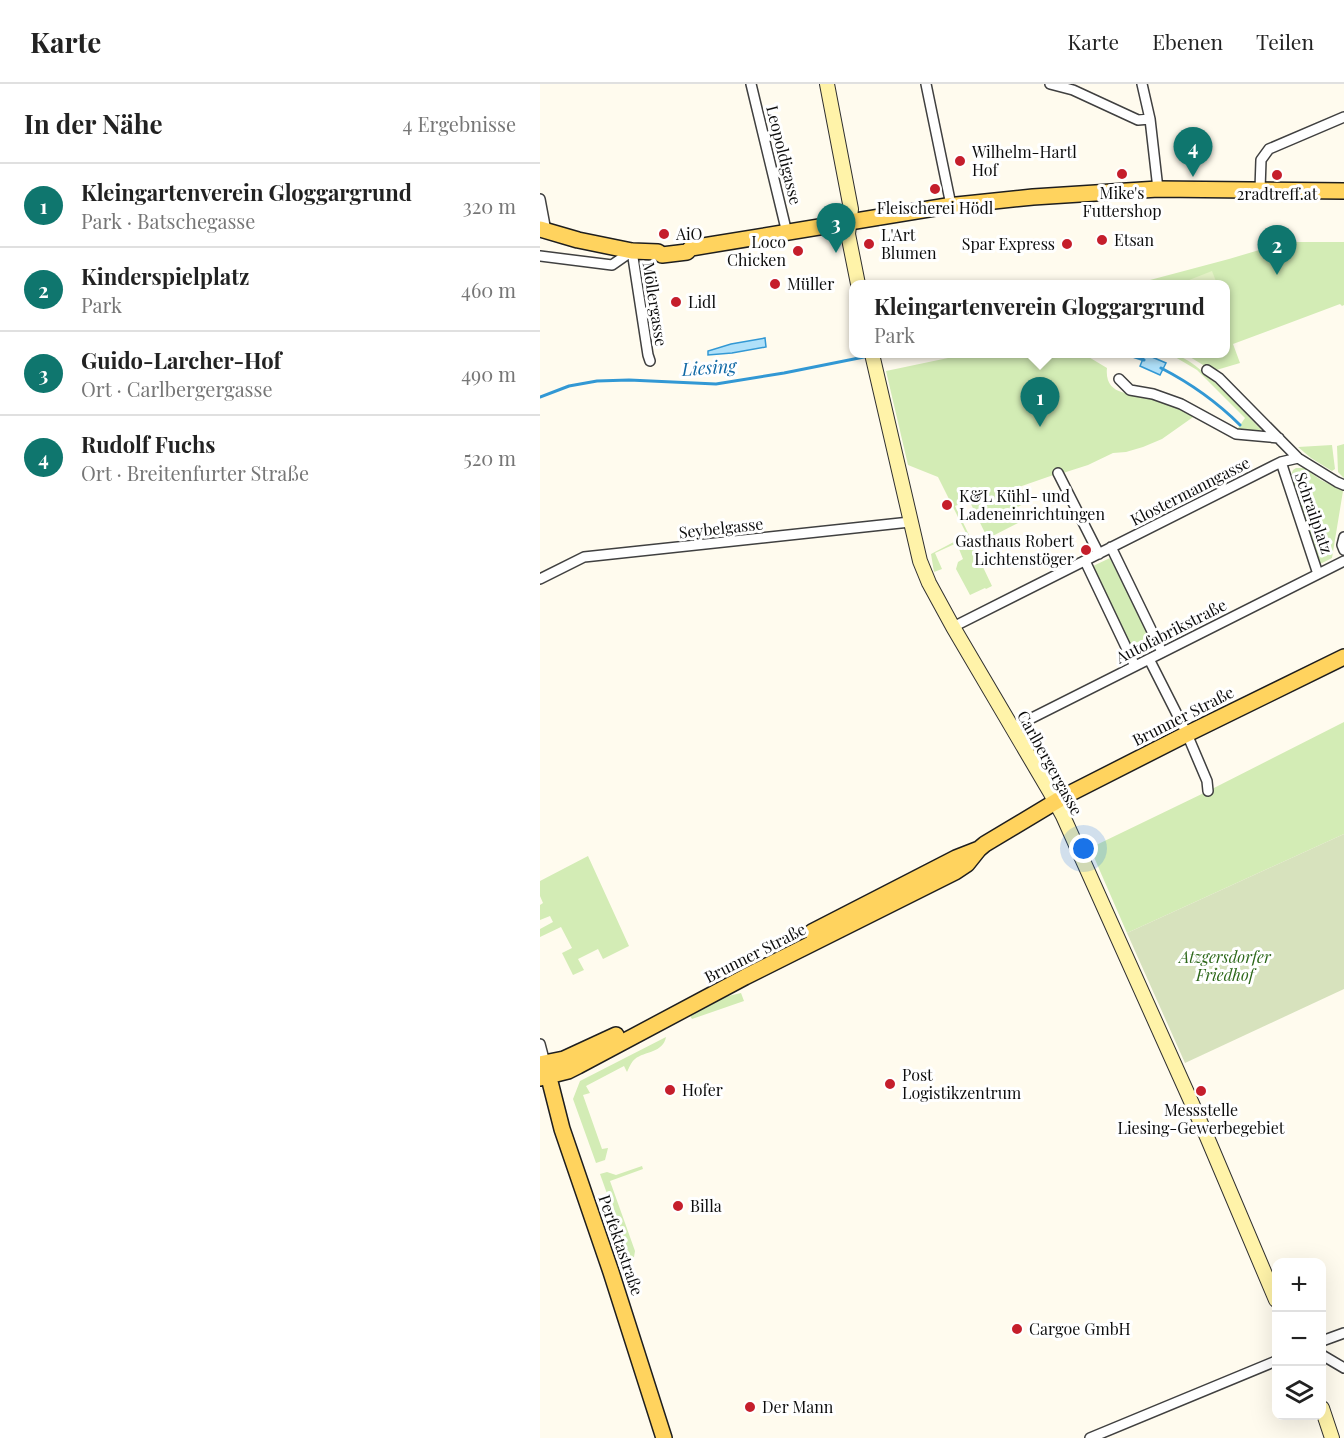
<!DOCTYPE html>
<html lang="de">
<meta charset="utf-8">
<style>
body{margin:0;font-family:"Playfair Display",serif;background:#f6f6f6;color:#222}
.controls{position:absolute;right:18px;bottom:18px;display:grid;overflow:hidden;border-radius:12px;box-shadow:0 6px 24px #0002}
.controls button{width:54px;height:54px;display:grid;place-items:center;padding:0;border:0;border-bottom:2px solid #e0e0e0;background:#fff;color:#222;font:30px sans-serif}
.you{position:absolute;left:544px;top:765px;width:21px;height:21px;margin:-15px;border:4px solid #fff;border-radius:50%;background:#1a73e8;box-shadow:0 0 0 9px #1a73e833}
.badge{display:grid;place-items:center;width:39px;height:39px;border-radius:50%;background:#0f766e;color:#fff;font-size:20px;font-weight:700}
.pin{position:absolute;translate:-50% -50px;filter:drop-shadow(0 2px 3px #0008)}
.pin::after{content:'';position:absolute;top:32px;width:21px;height:18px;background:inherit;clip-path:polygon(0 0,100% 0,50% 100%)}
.popup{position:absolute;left:309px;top:196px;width:381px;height:78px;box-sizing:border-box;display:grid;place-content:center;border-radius:12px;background:#fff;filter:drop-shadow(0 2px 4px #0005);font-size:20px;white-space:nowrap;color:#767676}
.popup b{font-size:22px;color:#222}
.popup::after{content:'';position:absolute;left:50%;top:100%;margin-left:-12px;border:12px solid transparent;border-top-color:#fff}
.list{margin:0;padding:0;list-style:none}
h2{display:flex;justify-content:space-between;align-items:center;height:78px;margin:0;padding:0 24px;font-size:26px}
h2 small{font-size:20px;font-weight:400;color:#767676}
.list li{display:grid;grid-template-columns:39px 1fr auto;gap:18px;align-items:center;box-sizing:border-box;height:84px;padding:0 24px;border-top:2px solid #e0e0e0}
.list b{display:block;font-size:22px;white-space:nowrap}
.list p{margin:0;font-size:20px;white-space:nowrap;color:#767676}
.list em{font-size:20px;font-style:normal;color:#767676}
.icon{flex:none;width:33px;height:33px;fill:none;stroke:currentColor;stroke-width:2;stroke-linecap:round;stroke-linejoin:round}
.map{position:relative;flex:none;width:804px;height:1354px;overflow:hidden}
header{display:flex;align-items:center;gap:36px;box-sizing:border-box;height:84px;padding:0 30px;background:#fff;border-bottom:2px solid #e0e0e0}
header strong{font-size:28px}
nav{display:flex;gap:33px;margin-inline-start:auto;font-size:21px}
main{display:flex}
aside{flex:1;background:#fff}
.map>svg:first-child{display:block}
.green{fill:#d3ecb5}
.cemetery{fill:#d7e2bd}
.pitch{fill:#e5f2c7}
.water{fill:#afe0f9;stroke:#3298d4;stroke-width:1.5}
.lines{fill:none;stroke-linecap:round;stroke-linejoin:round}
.stream{stroke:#3298d4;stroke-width:3}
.street-casing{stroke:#404040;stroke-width:12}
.secondary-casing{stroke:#2f2f2f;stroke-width:16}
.primary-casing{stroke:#1e1e1e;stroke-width:18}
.street{stroke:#fff;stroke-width:9}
.secondary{stroke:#fff3a9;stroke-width:14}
.primary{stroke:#ffd35e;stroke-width:15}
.poi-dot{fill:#c51e2b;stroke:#fff;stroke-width:2}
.labels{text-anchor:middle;stroke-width:6;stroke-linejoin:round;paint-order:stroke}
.poi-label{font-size:16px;fill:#0d0d0d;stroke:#fff;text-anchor:start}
.street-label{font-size:16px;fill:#0d0d0d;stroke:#fff}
.park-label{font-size:16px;font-style:italic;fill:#2d681a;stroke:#fff}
.water-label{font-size:18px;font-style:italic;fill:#1069a6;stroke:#fff}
</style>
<header>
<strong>Karte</strong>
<nav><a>Karte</a><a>Ebenen</a><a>Teilen</a></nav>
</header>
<main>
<aside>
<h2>In der Nähe<small>4 Ergebnisse</small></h2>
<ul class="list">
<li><span class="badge">1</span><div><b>Kleingartenverein Gloggargrund</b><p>Park · Batschegasse</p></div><em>320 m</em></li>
<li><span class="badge">2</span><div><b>Kinderspielplatz</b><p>Park</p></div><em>460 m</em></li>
<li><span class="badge">3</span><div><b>Guido-Larcher-Hof</b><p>Ort · Carlbergergasse</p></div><em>490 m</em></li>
<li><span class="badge">4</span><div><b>Rudolf Fuchs</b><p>Ort · Breitenfurter Straße</p></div><em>520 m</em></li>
</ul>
</aside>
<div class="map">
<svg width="804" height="1354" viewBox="0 0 804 1354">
<rect width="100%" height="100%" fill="#fffbee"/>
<!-- green -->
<path class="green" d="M746 158H804V221L802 222 800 220 693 260 700 279 673 287 645 270H686V200H595L689 175Z
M427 270H523L547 272 567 284C564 313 592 309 611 313 627 317 641 323 656 331L622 355 603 363 586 368 573 369 548 381 523 389 522 388 479 403 485 419 474 425 480 438 433 462 452 502 446 505 445 504 430 511 416 485 418 478 423 475 419 465 446 451 429 416 415 422 430 453 395 469 402 485 394 488 391 470 427 451 398 393 368 381 346 287Z
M630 270C653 269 703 328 721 345L718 349 696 347 705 334 657 286Z
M804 360V394L798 388 797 362Z
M792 361 795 385 792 387 771 374 758 363Z
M756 384H764L781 396 803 407 792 474 780 480 751 391 753 386Z
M570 474 614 563 596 572 553 482Z
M804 638V750L587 849 550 764 668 707Z
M48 772 89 862 63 875 58 865 38 875 44 886 33 891 22 869 32 864 21 843 0 853V845L13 838 10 832 0 836V821L3 819 0 812V797Z
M201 909 204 917 152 935 149 930 184 913Z
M126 953C123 969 105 967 95 975 91 978 89 984 87 988L84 982 46 1002 50 1009 43 1011 62 1065 68 1064 65 1076 56 1079 33 1015 40 997Z
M102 1082 103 1085 70 1097 95 1167 94 1173 90 1174 60 1090 67 1088 76 1091Z"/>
<!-- cemetery -->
<path class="cemetery" d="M804 750V905L645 979 587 849Z"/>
<!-- pitch -->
<path class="pitch" d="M672 187 677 200H639Z"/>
<!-- water -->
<path class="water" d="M225 254 226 263 192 269 168 271V267L191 260Z
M605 270 626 279 620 291 600 282Z"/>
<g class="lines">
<!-- stream -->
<path class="stream" d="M586 270 604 276
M621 284C650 299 677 318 700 341
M0 313 29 302 57 297 89 296 176 300 244 289 329 272"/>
<!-- street casing -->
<g class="street-casing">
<path id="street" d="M211 0 247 149
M386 0 411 121
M510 0 533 6 598 36 610 35
M602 0 610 35 618 105
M720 105 721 76 729 65 804 33
M0 115 6 147
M0 172 72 181 92 167 108 271 110 277
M667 286 679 294 758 374 797 398 804 401
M579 295 590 306 613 310 641 320 696 350 739 354
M741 378 778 490
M518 389 559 470
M804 453 802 461 804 466
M571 463 622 568
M545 477 595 582
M0 495 44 473 370 438
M413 543 741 378 758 374
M609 575 647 650 667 697 668 707
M472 644 804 477
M0 960 5 979
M782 1257 804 1249
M782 1271 804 1284
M550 1354 736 1277"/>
</g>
<!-- secondary casing -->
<g class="secondary-casing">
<path id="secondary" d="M287 0 311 125 308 150 318 200
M332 270 380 477 389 499 413 543 510 708 523 732 667 1053 736 1216
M782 1324 792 1354"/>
</g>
<!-- primary casing -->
<g class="primary-casing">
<path id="primary" d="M0 145 38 156 92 167 118 168 122 171 147 168 151 164 407 122 493 113 618 105 804 107
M272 848 416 774 439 765
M0 980 24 975 76 951
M6 982 22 1045 71 1188 124 1354
M0 994 28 987 38 982 205 893 415 788 427 780 439 765 445 760 525 712 647 650 804 573"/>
</g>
<!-- street -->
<use href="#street" class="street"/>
<!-- secondary -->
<use href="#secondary" class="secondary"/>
<!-- primary -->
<use href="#primary" class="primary"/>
</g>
<!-- markers -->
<g class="poi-dot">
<circle cx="420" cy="77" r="6"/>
<circle cx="582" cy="90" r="6"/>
<circle cx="737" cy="91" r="6"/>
<circle cx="395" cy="105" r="6"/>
<circle cx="124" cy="150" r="6"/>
<circle cx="562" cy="156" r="6"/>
<circle cx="329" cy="160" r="6"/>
<circle cx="527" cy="160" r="6"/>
<circle cx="258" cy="167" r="6"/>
<circle cx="235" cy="200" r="6"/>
<circle cx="136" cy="218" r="6"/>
<circle cx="407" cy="421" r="6"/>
<circle cx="546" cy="466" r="6"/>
<circle cx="350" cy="1000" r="6"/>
<circle cx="130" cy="1006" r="6"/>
<circle cx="661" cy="1007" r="6"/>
<circle cx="138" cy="1122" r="6"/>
<circle cx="477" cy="1245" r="6"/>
<circle cx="210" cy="1323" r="6"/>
</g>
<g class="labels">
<!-- poi labels -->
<g class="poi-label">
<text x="432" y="74">Wilhelm-Hartl<tspan x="432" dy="18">Hof</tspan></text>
<text x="582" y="115" text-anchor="middle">Mike's<tspan x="582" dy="18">Futtershop</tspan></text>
<text x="737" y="116" text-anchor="middle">2radtreff.at</text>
<text x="395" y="130" text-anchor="middle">Fleischerei Hödl</text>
<text x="136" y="156">AiO</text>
<text x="341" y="157">L'Art<tspan x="341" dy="18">Blumen</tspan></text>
<text x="574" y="162">Etsan</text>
<text x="246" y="164" text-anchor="end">Loco<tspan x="246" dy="18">Chicken</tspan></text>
<text x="515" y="166" text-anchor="end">Spar Express</text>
<text x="247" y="206">Müller</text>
<text x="148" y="224">Lidl</text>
<text x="419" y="418">K&amp;L Kühl- und<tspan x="419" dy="18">Ladeneinrichtungen</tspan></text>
<text x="534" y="463" text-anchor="end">Gasthaus Robert<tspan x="534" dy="18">Lichtenstöger</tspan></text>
<text x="362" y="997">Post<tspan x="362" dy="18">Logistikzentrum</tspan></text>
<text x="142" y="1012">Hofer</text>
<text x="661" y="1032" text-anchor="middle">Messstelle<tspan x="661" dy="18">Liesing-Gewerbegebiet</tspan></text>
<text x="150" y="1128">Billa</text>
<text x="489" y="1251">Cargoe GmbH</text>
<text x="222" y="1329">Der Mann</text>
</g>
<!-- street labels -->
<g class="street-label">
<text transform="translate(244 71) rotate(76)" y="6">Leopoldigasse</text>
<text transform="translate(115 220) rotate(81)" y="6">Möllergasse</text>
<text transform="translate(650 407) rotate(-27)" y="6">Klostermanngasse</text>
<text transform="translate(774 429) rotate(71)" y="6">Schrailplatz</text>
<text transform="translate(181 444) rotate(-6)" y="6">Seybelgasse</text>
<text transform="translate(631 547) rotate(-27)" y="6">Autofabrikstraße</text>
<text transform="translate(643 632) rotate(-27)" y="6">Brunner Straße</text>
<text transform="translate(510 679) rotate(61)" y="6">Carlbergergasse</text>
<text transform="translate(215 869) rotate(-27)" y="6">Brunner Straße</text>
<text transform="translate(81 1161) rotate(71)" y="6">Perfektastraße</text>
</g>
<!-- park labels -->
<g class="park-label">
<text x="685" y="879">Atzgersdorfer<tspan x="685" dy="18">Friedhof</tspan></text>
</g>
<!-- water labels -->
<g class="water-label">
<text transform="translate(169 284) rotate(-4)" y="6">Liesing</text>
</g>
</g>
</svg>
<div class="controls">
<button>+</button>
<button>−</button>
<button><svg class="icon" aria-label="layers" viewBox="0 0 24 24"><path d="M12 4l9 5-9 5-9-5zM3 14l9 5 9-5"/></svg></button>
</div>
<div class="you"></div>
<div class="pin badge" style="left:500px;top:343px">1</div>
<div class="popup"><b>Kleingartenverein Gloggargrund</b>Park</div>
<div class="pin badge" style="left:737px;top:191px">2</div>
<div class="pin badge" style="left:296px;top:169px">3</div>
<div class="pin badge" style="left:653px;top:93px">4</div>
</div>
</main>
